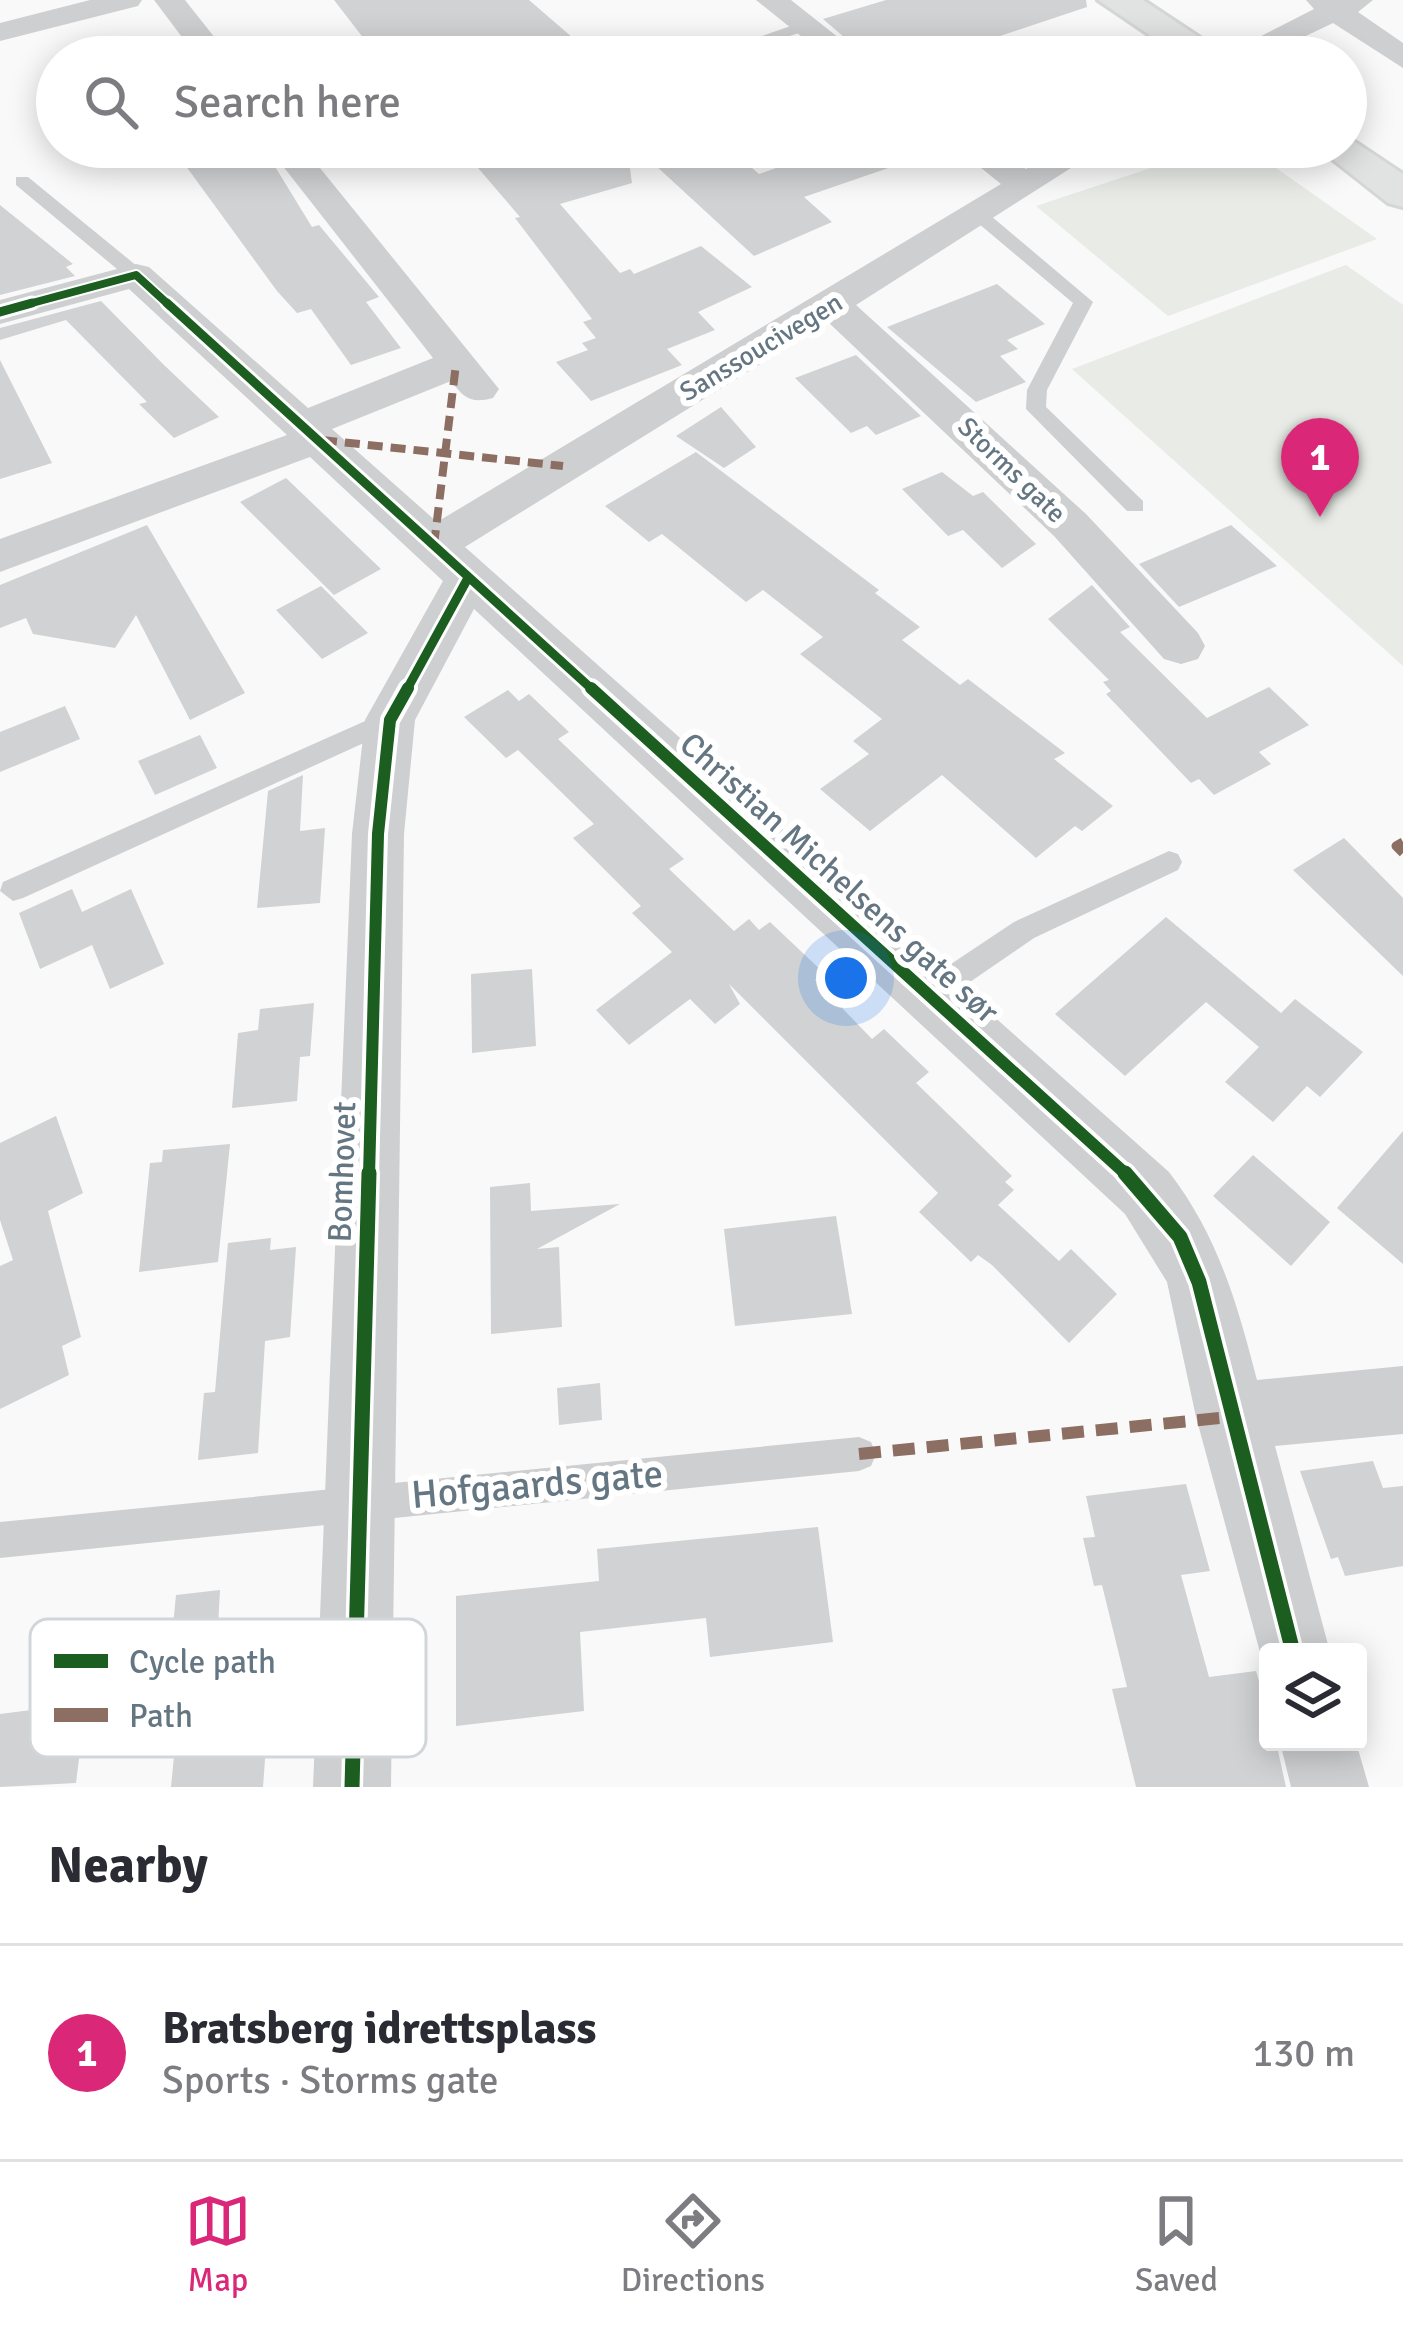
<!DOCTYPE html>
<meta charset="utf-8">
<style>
body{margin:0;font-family:Signika,sans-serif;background:#f7f7f7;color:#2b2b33}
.controls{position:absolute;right:36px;bottom:36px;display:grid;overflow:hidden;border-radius:12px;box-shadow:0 6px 30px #0003}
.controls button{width:108px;height:108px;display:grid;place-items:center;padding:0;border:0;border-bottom:3px solid #e1e1e2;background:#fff;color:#2b2b33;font:60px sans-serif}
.you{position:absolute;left:846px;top:978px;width:42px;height:42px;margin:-30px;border:9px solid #fff;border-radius:50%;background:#1a73e8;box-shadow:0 0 0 18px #1a73e833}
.badge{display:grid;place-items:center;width:78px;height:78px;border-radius:50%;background:#db2777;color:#fff;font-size:39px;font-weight:700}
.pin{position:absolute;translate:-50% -99px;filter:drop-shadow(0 3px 6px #0008)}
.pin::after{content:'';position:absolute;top:63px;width:42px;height:36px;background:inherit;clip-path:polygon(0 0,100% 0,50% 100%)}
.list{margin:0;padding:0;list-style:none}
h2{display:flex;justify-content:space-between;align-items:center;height:156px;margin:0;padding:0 48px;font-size:51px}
h2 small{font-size:39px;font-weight:400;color:#7c7c81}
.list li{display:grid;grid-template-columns:78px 1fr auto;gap:36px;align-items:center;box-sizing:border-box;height:216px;padding:0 48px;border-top:3px solid #e1e1e2}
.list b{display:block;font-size:45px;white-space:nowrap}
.list p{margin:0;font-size:39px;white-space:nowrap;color:#7c7c81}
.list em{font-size:39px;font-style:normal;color:#7c7c81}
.icon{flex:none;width:66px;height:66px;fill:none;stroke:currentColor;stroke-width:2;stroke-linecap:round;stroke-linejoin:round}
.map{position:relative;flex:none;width:1403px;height:1787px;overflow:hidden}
.search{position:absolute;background:#fff;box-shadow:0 6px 30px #0003;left:36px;right:36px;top:36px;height:132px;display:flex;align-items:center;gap:30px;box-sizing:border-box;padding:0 42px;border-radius:66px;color:#7c7c81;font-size:45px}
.sheet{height:372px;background:#fff}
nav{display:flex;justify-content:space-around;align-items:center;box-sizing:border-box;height:168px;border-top:3px solid #e1e1e2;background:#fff;font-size:33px;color:#7c7c81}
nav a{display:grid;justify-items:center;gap:6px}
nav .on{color:#db2777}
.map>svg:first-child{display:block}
.green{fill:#e8ebe6}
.building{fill:#d0d2d3}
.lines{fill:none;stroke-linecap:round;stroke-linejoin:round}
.secondary-casing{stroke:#d5d6d7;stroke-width:6}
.service{fill:#cecfd0;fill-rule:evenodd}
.minor{fill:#cecfd0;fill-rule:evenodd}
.secondary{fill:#e1e2e2;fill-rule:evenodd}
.quiet-far2{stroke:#8d6e63;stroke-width:8;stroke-dasharray:15 8;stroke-linecap:butt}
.quiet-far1{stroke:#8d6e63;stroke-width:9;stroke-dasharray:18 9;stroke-linecap:butt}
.quiet{stroke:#8d6e63;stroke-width:12;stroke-dasharray:22 12;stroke-linecap:butt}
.cycleway-far3-casing{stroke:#fff;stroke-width:12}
.cycleway-far2-casing{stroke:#fff;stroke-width:15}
.cycleway-far1-casing{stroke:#fff;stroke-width:20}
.cycleway-casing{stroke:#fff;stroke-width:22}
.cycleway-far3{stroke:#1b5e20;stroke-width:8}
.cycleway-far2{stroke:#1b5e20;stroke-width:9}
.cycleway-far1{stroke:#1b5e20;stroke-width:12}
.cycleway{stroke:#1b5e20;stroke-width:15}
.labels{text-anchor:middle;stroke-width:12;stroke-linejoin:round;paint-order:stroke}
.far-street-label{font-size:27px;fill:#657683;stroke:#fff}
.street-label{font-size:33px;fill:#657683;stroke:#fff}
.near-street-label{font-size:39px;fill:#657683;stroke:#fff}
.key{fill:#fff;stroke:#d1d6da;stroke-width:3}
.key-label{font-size:33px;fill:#657683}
</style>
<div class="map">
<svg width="1403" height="1787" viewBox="0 0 1403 1787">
<rect width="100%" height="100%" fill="#f9f9f9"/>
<!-- green -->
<path class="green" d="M1214 147H1246L1377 239 1168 316 1036 206Z
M1346 265 1403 305V666L1072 369Z"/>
<!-- building -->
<path class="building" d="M334 0H529L595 57H536L524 46 482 57H378Z
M886 0H1086L1087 7 937 57H867L823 19Z
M797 38 820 57H740Z
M172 147H263L312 227 319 225 379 297 366 302 401 348 351 365 311 309 297 313 277 291Z
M460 147H627L632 183 560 204 620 273 630 269 634 274 701 246 752 287 698 312 715 330 667 349 682 365 591 401 556 362 588 350 582 343 596 338 583 322 592 319 515 218 520 217Z
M717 147H728L759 174 835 147H931L932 153 804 197 832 222 754 256 655 165Z
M0 205 73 264 66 267 75 276 0 295Z
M997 284 1045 324 1007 340 1018 349 1000 356 1026 382 976 402 887 327Z
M101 301 164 365 219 417 174 438 139 404 147 402 66 320 0 340V328Z
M856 355 921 416 876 435 867 426 851 433 795 378Z
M0 360 52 463 0 479Z
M721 407 756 447 724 468 676 436Z
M696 452 879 590 875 593 920 627 902 640 960 685 968 679 1065 753 1054 759 1113 806 1082 831 1075 826 1036 858 942 775 870 831 820 789 869 754 853 741 882 719 800 654 823 637 763 590 746 602 662 534 649 542 605 506Z
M942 472 973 496 983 492 1036 544 1002 568 963 530 948 536 902 489Z
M286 478 381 569 334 595 240 502Z
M147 525 245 693 190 720 136 615 115 648 33 634 26 618 0 628V585Z
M1231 525 1277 566 1179 607 1139 564Z
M1092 585 1130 627 1120 632 1207 718 1269 687 1309 725 1259 752 1271 764 1214 795 1199 779 1191 783 1106 694 1111 691 1103 682 1109 680 1048 619Z
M321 586 368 633 322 659 276 610Z
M508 690 519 701 529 694 569 732 558 739 684 859 669 869 734 931 749 919 759 930 770 922 824 973 815 980 872 1039 884 1029 929 1072 916 1083 1012 1176 1005 1182 1014 1190 998 1205 1059 1261 1071 1249 1117 1294 1069 1343 992 1265 978 1255 971 1262 919 1212 938 1193 729 984 740 1004 715 1024 690 999 629 1045 596 1010 672 952 632 913 641 906 573 838 594 824 518 750 506 758 464 717Z
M65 706 80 739 0 772V732Z
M200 735 217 768 155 795 138 761Z
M303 775 300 831 325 828 320 903 257 908 268 791Z
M1344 838 1403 898V976L1293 870Z
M72 889 82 912 131 889 164 964 110 989 92 945 40 969 19 913Z
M1166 917 1281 1013 1295 999 1363 1052 1320 1097 1307 1086 1273 1122 1225 1082 1259 1047 1206 1002 1125 1076 1055 1014Z
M532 969 536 1046 472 1053 471 974Z
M314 1003 310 1056 300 1057 297 1101 232 1108 238 1033 258 1030 260 1009Z
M56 1116 83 1193 48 1211 81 1337 62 1346 69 1375 0 1409V1266L13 1260 0 1220V1143Z
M1403 1131V1264L1337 1208Z
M230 1144 218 1262 139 1272 150 1163 162 1162 163 1150Z
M1253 1155 1330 1222 1291 1266 1213 1196Z
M530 1183 531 1211 620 1204 537 1249 559 1247 562 1327 491 1334 490 1187Z
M836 1216 852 1314 735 1326 724 1229Z
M271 1238 270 1250 296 1247 290 1337 265 1341 258 1453 198 1460 204 1393 215 1392 228 1243Z
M600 1383 602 1420 559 1425 557 1388Z
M1373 1461 1383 1488 1403 1486V1566L1345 1576 1338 1557 1331 1559 1300 1471Z
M1186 1484 1210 1571 1181 1575 1209 1677 1256 1671 1268 1713V1742H1276L1286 1787H1136L1112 1689 1127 1687 1102 1585 1094 1586 1083 1538 1095 1537 1086 1496Z
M818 1527 833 1642 710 1657 706 1618 580 1632 584 1711 456 1726V1596L599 1581 597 1549Z
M220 1590 218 1627 290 1618 284 1703 269 1705 263 1787H171L174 1756 160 1758 176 1595Z
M86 1703 76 1783 0 1787V1714Z"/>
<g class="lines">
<!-- secondary casing -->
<g class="secondary-casing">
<path id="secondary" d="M1098 0H1143L1229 57H1182Z
M1346 136 1403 174V207L1388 203 1317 147H1346Z"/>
</g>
<!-- service -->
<path class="service" d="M805 21 813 26 811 29 725 57H701Z
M16 177H28L143 271V279H129L16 185Z
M972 210H984L1093 302 1047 390 1046 407 1143 501V511H1127L1026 409 1027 390 1073 303 972 218Z
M390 710 402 720 399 727 23 898 13 901 0 891 3 882Z
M1169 851 1178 854 1182 862 1178 870 1034 938 938 1004 928 1008 918 1004 914 995 918 986 1014 922Z
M859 1437 871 1442 876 1454 871 1466 859 1471 0 1558V1522Z"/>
<!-- minor -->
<path class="minor" d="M90 0H142L138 6 0 41V23Z
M154 0H185L230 57H197Z
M756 0H791L863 57H827Z
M1306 0H1373L1358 12 1403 43V68L1333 23 1262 57H1220L1314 9Z
M268 147H303L499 389 493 398C471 404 464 398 451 381L332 429 437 522 1001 184 955 147H994L1026 169 1063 147H1104L856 305 1086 514 1198 633 1205 646 1198 659 1181 664 1164 659 1054 536 828 322 465 547 1169 1172C1218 1236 1237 1303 1257 1380L1403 1366V1434L1275 1446 1330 1652H1268L1267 1678 1196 1417 1167 1282 1125 1214 474 609 415 720 404 834 391 1787H313L352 834 365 720 443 581 310 457 0 572V539L287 435 129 289 0 324V300L136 264 149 267 308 408 433 358Z
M1280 1742H1356L1369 1787H1291Z"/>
<!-- secondary -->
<use href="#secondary" class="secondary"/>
<!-- quiet-far2 -->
<path class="quiet-far2" d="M322 440 563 466
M434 545 456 364"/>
<!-- quiet-far1 -->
<path class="quiet-far1" d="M1403 842 1396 846 1403 853"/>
<!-- quiet -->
<path class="quiet" d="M859 1454 1230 1417"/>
<!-- cycleway-far3 casing -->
<g class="cycleway-far3-casing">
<path id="cycleway-far3" d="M21 306 136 275 170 306"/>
</g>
<!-- cycleway-far2 casing -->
<g class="cycleway-far2-casing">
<path id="cycleway-far2" d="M167 303 594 691
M0 312 32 303
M406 691 468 578"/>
</g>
<!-- cycleway-far1 casing -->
<g class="cycleway-far1-casing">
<path id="cycleway-far1" d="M591 688 1128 1176
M369 1176 378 834 390 720 408 688"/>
</g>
<!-- cycleway casing -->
<g class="cycleway-casing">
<path id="cycleway" d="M1125 1173 1180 1237 1199 1282 1293 1652
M352 1787 369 1173"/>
</g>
<!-- cycleway-far3 -->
<use href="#cycleway-far3" class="cycleway-far3"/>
<!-- cycleway-far2 -->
<use href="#cycleway-far2" class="cycleway-far2"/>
<!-- cycleway-far1 -->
<use href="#cycleway-far1" class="cycleway-far1"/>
<!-- cycleway -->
<use href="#cycleway" class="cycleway"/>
</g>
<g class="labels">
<!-- far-street labels -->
<g class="far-street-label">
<text transform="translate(761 347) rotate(-31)" y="9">Sanssoucivegen</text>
<text transform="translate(1012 470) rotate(44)" y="9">Storms gate</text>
</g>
<!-- street labels -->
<g class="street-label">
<text transform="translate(840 877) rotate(42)" y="12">Christian Michelsens gate sør</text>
<text transform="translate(341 1172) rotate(-88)" y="12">Bomhovet</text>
</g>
<!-- near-street labels -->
<g class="near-street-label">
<text transform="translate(537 1483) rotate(-5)" y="14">Hofgaards gate</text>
</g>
</g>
<!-- legend -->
<rect x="30" y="1619" width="396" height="138" rx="18" class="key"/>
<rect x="54" y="1654" width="54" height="14" fill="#1b5e20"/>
<rect x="54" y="1708" width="54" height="14" fill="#8d6e63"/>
<g class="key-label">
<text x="129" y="1673">Cycle path</text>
<text x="129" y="1727">Path</text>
</g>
</svg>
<div class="controls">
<button><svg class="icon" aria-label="layers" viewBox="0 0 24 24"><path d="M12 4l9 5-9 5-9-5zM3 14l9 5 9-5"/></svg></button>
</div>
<div class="you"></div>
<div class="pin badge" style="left:1320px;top:517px">1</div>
<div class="search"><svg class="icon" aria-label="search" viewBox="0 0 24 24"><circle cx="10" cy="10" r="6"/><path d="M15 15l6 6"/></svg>Search here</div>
</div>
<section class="sheet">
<h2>Nearby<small></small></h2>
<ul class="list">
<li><span class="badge">1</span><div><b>Bratsberg idrettsplass</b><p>Sports · Storms gate</p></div><em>130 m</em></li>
</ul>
</section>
<nav>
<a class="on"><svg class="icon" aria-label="map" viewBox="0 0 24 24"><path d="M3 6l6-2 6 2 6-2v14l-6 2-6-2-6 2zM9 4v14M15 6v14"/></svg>Map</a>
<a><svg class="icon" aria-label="directions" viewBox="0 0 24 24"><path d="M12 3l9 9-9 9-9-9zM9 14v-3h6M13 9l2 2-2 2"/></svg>Directions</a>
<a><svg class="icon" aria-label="saved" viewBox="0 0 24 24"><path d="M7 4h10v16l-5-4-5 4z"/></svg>Saved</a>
</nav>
